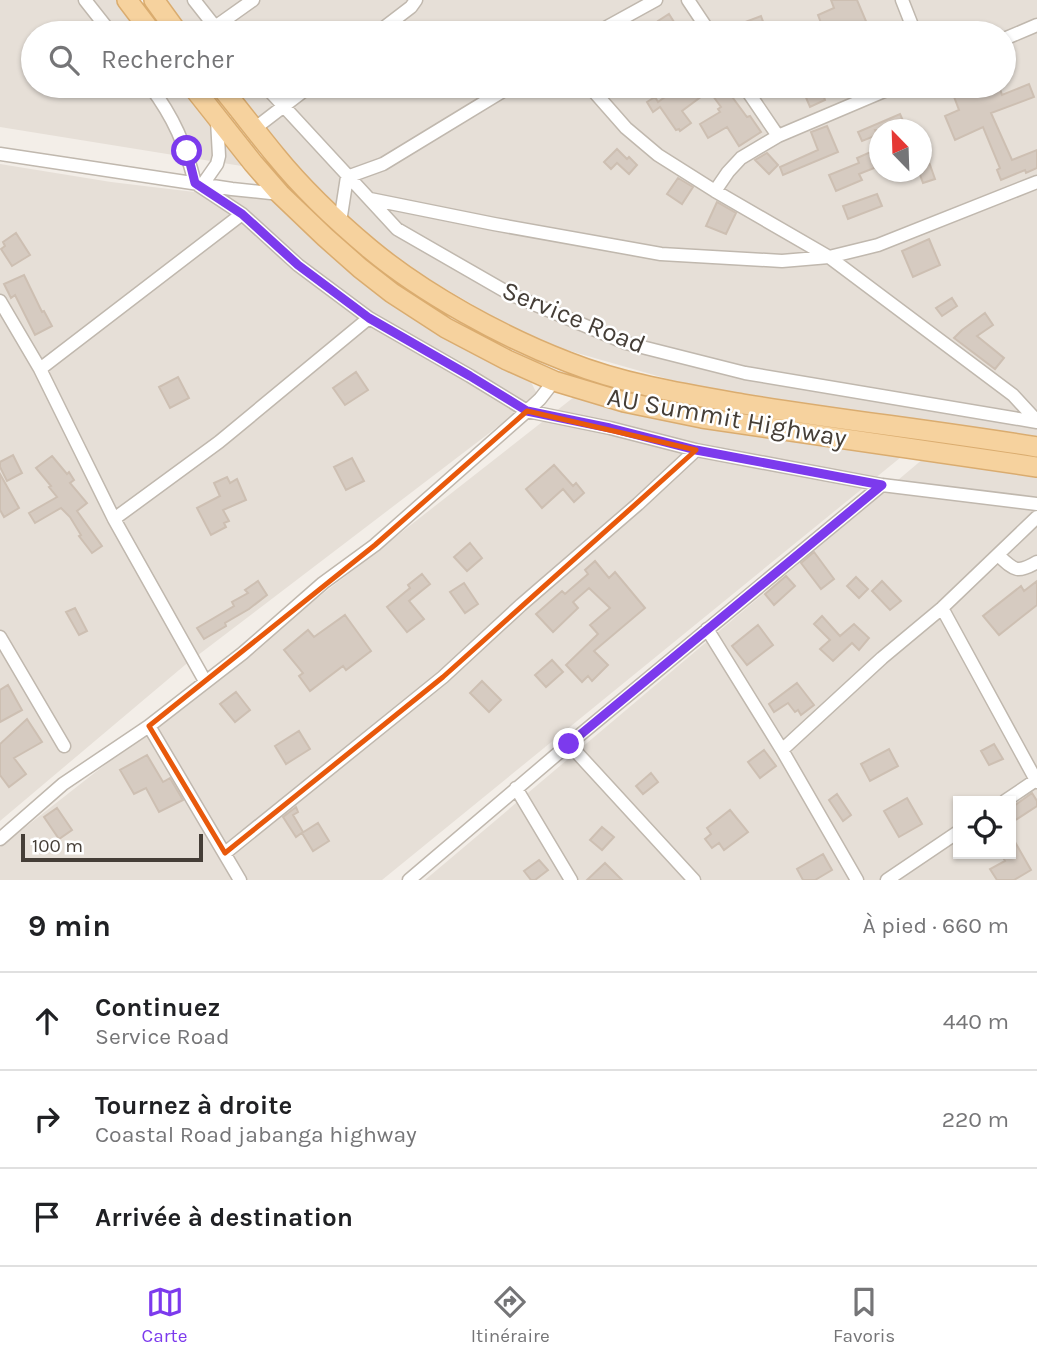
<!DOCTYPE html>
<html lang="fr">
<meta charset="utf-8">
<style>
body{margin:0;font-family:Karla,sans-serif;background:#f2f2f2;color:#202124}
.controls{position:absolute;right:21px;bottom:21px;display:grid;overflow:hidden;border-radius:0px;box-shadow:0 2px 5px #0004}
.controls button{width:63px;height:63px;display:grid;place-items:center;padding:0;border:0;border-bottom:2px solid #e0e0e0;background:#fff;color:#202124;font:35px sans-serif}
.compass{position:absolute;left:869px;top:119px;width:63px;height:63px;border-radius:50%;background:#fff;box-shadow:0 2px 5px #0004;rotate:337deg}
.scale{position:absolute;left:21px;bottom:18px;width:182px;box-sizing:border-box;padding-left:7px;border:4px solid #453e37;border-top:0;font-size:19px;line-height:24px;white-space:nowrap;color:#453e37;-webkit-text-stroke:5px #fff;paint-order:stroke}
.stop{position:absolute;width:21px;height:21px;margin:-16px;border:5px solid #7c3aed;border-radius:50%;background:#fff}
.stop.end{background:#7c3aed;border-color:#fff;box-shadow:0 2px 7px #0008}
.list{margin:0;padding:0;list-style:none}
h2{display:flex;justify-content:space-between;align-items:center;height:91px;margin:0;padding:0 28px;font-size:30px}
h2 small{font-size:23px;font-weight:400;color:#757577}
.list li{display:grid;grid-template-columns:46px 1fr auto;gap:21px;align-items:center;box-sizing:border-box;height:98px;padding:0 28px;border-top:2px solid #e0e0e0}
.list b{display:block;font-size:26px;white-space:nowrap}
.list p{margin:0;font-size:23px;white-space:nowrap;color:#757577}
.list em{font-size:23px;font-style:normal;color:#757577}
.icon{flex:none;width:38px;height:38px;fill:none;stroke:currentColor;stroke-width:2;stroke-linecap:round;stroke-linejoin:round}
.map{position:relative;flex:none;width:1037px;height:880px;overflow:hidden}
.search{position:absolute;background:#fff;box-shadow:0 2px 5px #0004;left:21px;right:21px;top:21px;height:77px;display:flex;align-items:center;gap:18px;box-sizing:border-box;padding:0 24px;border-radius:38px;color:#757577;font-size:26px}
.sheet{height:385px;background:#fff}
nav{display:flex;justify-content:space-around;align-items:center;box-sizing:border-box;height:98px;border-top:2px solid #e0e0e0;background:#fff;font-size:19px;color:#757577}
nav a{display:grid;justify-items:center;gap:4px}
nav .on{color:#7c3aed}
.map>svg:first-child{display:block}
.residential{fill:#e6dfd7;fill-rule:evenodd}
.building{fill:#d6cbc1;stroke:#cdbfb2;stroke-width:2}
.lines{fill:none;stroke-linecap:round;stroke-linejoin:round}
.street-casing{stroke:#c0b8ae;stroke-width:15}
.primary-casing{stroke:#daac6f;stroke-width:22}
.street{stroke:#fff;stroke-width:12}
.primary{stroke:#f6d29e;stroke-width:19}
.route{stroke:#7c3aed;stroke-width:9}
.marked{fill:none;stroke:#e8590c;stroke-width:5;stroke-linejoin:round}
.labels{text-anchor:middle;stroke-width:5;stroke-linejoin:round;paint-order:stroke}
.street-label{font-size:26px;fill:#453e37;stroke:#fff}
</style>
<div class="map">
<svg width="1037" height="880" viewBox="0 0 1037 880">
<rect width="100%" height="100%" fill="#f3eee8"/>
<!-- residential -->
<path class="residential" d="M0 0H127L152 33H33V86H192L254 168 0 127Z
M161 0H1037V440L738 399 535 341 357 237 231 86H1004V33H187ZM880 130H922V172H880Z
M0 164 111 182 211 194H272L389 291 524 368 538 396 185 665 0 821Z
M574 397 906 453 382 880H0V847Z
M930 453 1037 468V880H425ZM958 801H1011V854H958Z"/>
<!-- building -->
<path class="building" d="M831 0H857L871 33H825L818 15 834 8Z
M669 14 681 33H666L658 21Z
M761 16 767 33H719V32Z
M1029 84 1034 97 991 113 1012 160 1037 150V168L1026 173 1025 170 1001 180 997 170 1000 168 983 127 955 140 945 116 959 110 953 94 972 86H999L1002 95Z
M680 86H694L702 96 682 111 691 123 680 131 679 129 676 130 660 107 653 112 647 102 655 97 658 102Z
M717 86H735L736 89 730 94 747 117 750 116 761 132 739 146 727 127 708 138 700 124 720 112 718 109 721 107 710 92Z
M801 86H851L824 97 825 100 810 107Z
M900 114 907 130H875L877 135 862 141 858 132Z
M827 126 838 152 783 175 780 167 818 150 811 132Z
M921 145H923L935 179 923 183 919 172H921Z
M617 149 627 159 629 157 637 165 629 174 617 163 611 169 604 162Z
M875 150 879 162V166L859 174 862 180 836 191 829 175 859 163 857 158Z
M767 153 778 165 769 174 755 160Z
M678 178 693 187 682 204 667 194Z
M877 194 882 206 848 219 843 206Z
M717 202 736 213 726 234 706 226Z
M16 233 30 255 12 266 1 249 5 246 3 242Z
M929 239 940 265 913 277 902 251Z
M24 275 42 312 44 311 52 326 35 335 15 295 11 298 4 284Z
M952 298 957 306 942 316 936 308Z
M985 313 993 325 977 336 1004 358 995 369 954 338 962 330Z
M356 372 368 390 345 405 333 388Z
M178 377 189 398 170 408 159 387Z
M13 455 22 473 7 481 0 467V462Z
M52 456 67 474 69 472 74 480 70 483 87 503 77 511 102 546 92 553 79 536 81 535 70 517 61 508 35 523 29 513 57 497 49 487 51 486 36 468Z
M352 458 364 481 346 490 334 467Z
M554 465 573 486 576 483 584 493 574 502 563 489 542 508 526 489Z
M0 474 19 508 4 517 0 510Z
M227 477 230 483 237 479 246 500 223 510 229 521 224 523 226 527 211 535 197 508 220 496 214 483Z
M470 543 482 558 467 571 454 557Z
M814 552 834 579 821 589 801 563Z
M595 561 609 578 615 572 645 608 594 651 608 665 592 681 588 676 582 682 566 665 598 634 590 625 610 608 589 588 573 602 578 608 553 632 536 614 562 591 565 594 588 574 585 570Z
M422 574 430 584 409 601 424 619 407 632 387 607 410 588 408 585Z
M786 576 795 586 774 605 765 594Z
M856 577 868 589 859 598 847 586Z
M258 581 267 595 249 609 225 623 226 626 204 639 197 628 234 606 232 602 248 593 245 590Z
M882 581 901 601 890 610 872 591Z
M1037 581V605L999 635 983 616 1021 586 1024 591Z
M464 583 478 604 465 613 450 592Z
M75 608 87 631 79 635 66 612Z
M345 615 371 651 346 670 343 666 310 691 299 676 303 673 284 650 308 630 314 637Z
M822 616 840 636 854 624 869 638 859 650 852 643 833 661 820 649 830 640 814 624Z
M758 625 773 645 747 665 732 646Z
M552 660 563 672 546 687 535 675Z
M482 681 501 700 489 712 470 693Z
M797 683 814 705 801 715 798 710 795 712 788 703 774 712 769 704Z
M8 685 22 710 0 722V690Z
M236 692 250 710 235 722 220 704Z
M27 719 42 742 14 758 26 774 9 787 0 775V744Z
M299 731 310 749 286 764 275 746Z
M994 744 1003 759 989 765 981 751Z
M889 749 898 766 870 781 861 764Z
M764 750 776 766 760 778 748 762Z
M147 755 163 782 170 778 183 800 159 812 146 788 134 794 120 770Z
M651 773 658 782 643 794 636 786Z
M1032 793 1037 801V806L1011 823V808Z
M837 794 851 815 843 821 829 800Z
M907 798 922 824 899 837 884 811Z
M296 807 298 812 293 815 303 832 296 837 283 817Z
M57 808 72 830 59 839 44 817Z
M730 810 748 832 724 850 719 843 712 848 705 839 711 834 707 828Z
M318 823 329 841 313 851 302 833Z
M602 827 614 837 602 850 590 840Z
M1011 835 1031 870 1014 880H997L990 869 1005 861 1001 854H1011Z
M823 854 832 870 815 880H803L797 869Z
M539 860 548 870 535 880H531L524 871Z
M605 863 622 880H587Z"/>
<g class="lines">
<!-- street casing -->
<g class="street-casing">
<path id="street" d="M85 0 111 33
M194 0 220 33
M688 0 710 33
M902 0 915 33
M215 27 253 0
M377 33 411 7 416 0
M596 33 656 0
M1004 39 1037 25
M150 86C174 118 185 144 195 183L242 214 298 265 369 318 470 376 527 411 610 428 696 450 882 485 1037 504
M265 86 397 229 510 294 626 343 745 373 1037 422
M589 86 626 128 658 155 715 191 829 257 1013 395 1037 421
M744 86 778 136
M254 129 310 86
M0 154 232 189 280 194
M203 184 217 164 219 156 217 120
M715 191 728 172 741 158 778 136 896 86
M370 199 494 224 661 254 782 261 829 257 878 245 1037 182
M340 222 347 177 383 164 511 86
M0 301 40 369 114 519 205 681
M40 369 242 214
M114 519 219 442 369 318
M998 555C1014 570 1017 574 1037 562
M942 608 1037 782
M707 629 782 750 857 880
M0 637 64 746
M149 726 240 880
M569 744 694 880
M782 750 882 658 942 608 1037 517
M516 788 571 880
M1005 801 1036 780
M0 839 63 784 149 726 243 653 323 583 375 545 527 411 540 399 554 381
M225 853 443 677 521 605 638 504 696 450
M409 880 569 744 882 485
M887 880 958 832"/>
</g>
<!-- primary casing -->
<g class="primary-casing">
<path id="primary" d="M127 0 152 33
M154 0 178 33
M192 86 253 163 280 194 325 237 360 268 392 293 446 328 507 360 554 381 624 402 702 418 1037 467
M220 86C239 109 257 133 276 156 302 188 339 223 370 249 424 294 503 337 568 362 623 384 685 394 743 404 841 420 939 431 1037 447"/>
</g>
<!-- street -->
<use href="#street" class="street"/>
<!-- primary -->
<use href="#primary" class="primary"/>
</g>
<g class="lines">
<!-- route -->
<path class="route" d="M187 151 195 183 242 214 298 265 369 318 470 376 527 411 610 428 696 450 882 485 569 744"/>
</g>
<!-- marked area -->
<path class="marked" d="M527 411 696 450 443 677 225 853 149 726 375 545Z"/>
<g class="labels">
<!-- street labels -->
<g class="street-label">
<text transform="translate(574 317) rotate(22)" y="9">Service Road</text>
<text transform="translate(727 417) rotate(10)" y="9">AU Summit Highway</text>
</g>
</g>
</svg>
<div class="controls">
<button><svg class="icon" aria-label="locate" viewBox="0 0 24 24"><circle cx="12" cy="12" r="6"/><path d="M12 2v4M12 18v4M2 12h4M18 12h4"/></svg></button>
</div>
<svg class="compass" viewBox="-18 -18 36 36"><path d="M0-13l5 13h-10z" fill="#e53935"/><path d="M0 13l5-13h-10z" fill="#757577"/></svg>
<div class="scale">100 m</div>
<div class="stop" style="left:187px;top:151px"></div>
<div class="stop end" style="left:569px;top:744px"></div>
<div class="search"><svg class="icon" aria-label="search" viewBox="0 0 24 24"><circle cx="10" cy="10" r="6"/><path d="M15 15l6 6"/></svg>Rechercher</div>
</div>
<section class="sheet">
<h2>9 min<small>À pied · 660 m</small></h2>
<ul class="list">
<li><svg class="icon" aria-label="ahead" viewBox="0 0 24 24"><path d="M12 20V5M6 11l6-6 6 6"/></svg><div><b>Continuez</b><p>Service Road</p></div><em>440 m</em></li>
<li><svg class="icon" aria-label="right" viewBox="0 0 24 24"><path d="M7 20v-9h11M14 6l5 5-5 5"/></svg><div><b>Tournez à droite</b><p>Coastal Road jabanga highway</p></div><em>220 m</em></li>
<li><svg class="icon" aria-label="arrive" viewBox="0 0 24 24"><path d="M6 21V4h12l-3 4 3 4H6"/></svg><div><b>Arrivée à destination</b></div></li>
</ul>
</section>
<nav>
<a class="on"><svg class="icon" aria-label="map" viewBox="0 0 24 24"><path d="M3 6l6-2 6 2 6-2v14l-6 2-6-2-6 2zM9 4v14M15 6v14"/></svg>Carte</a>
<a><svg class="icon" aria-label="directions" viewBox="0 0 24 24"><path d="M12 3l9 9-9 9-9-9zM9 14v-3h6M13 9l2 2-2 2"/></svg>Itinéraire</a>
<a><svg class="icon" aria-label="saved" viewBox="0 0 24 24"><path d="M7 4h10v16l-5-4-5 4z"/></svg>Favoris</a>
</nav>
